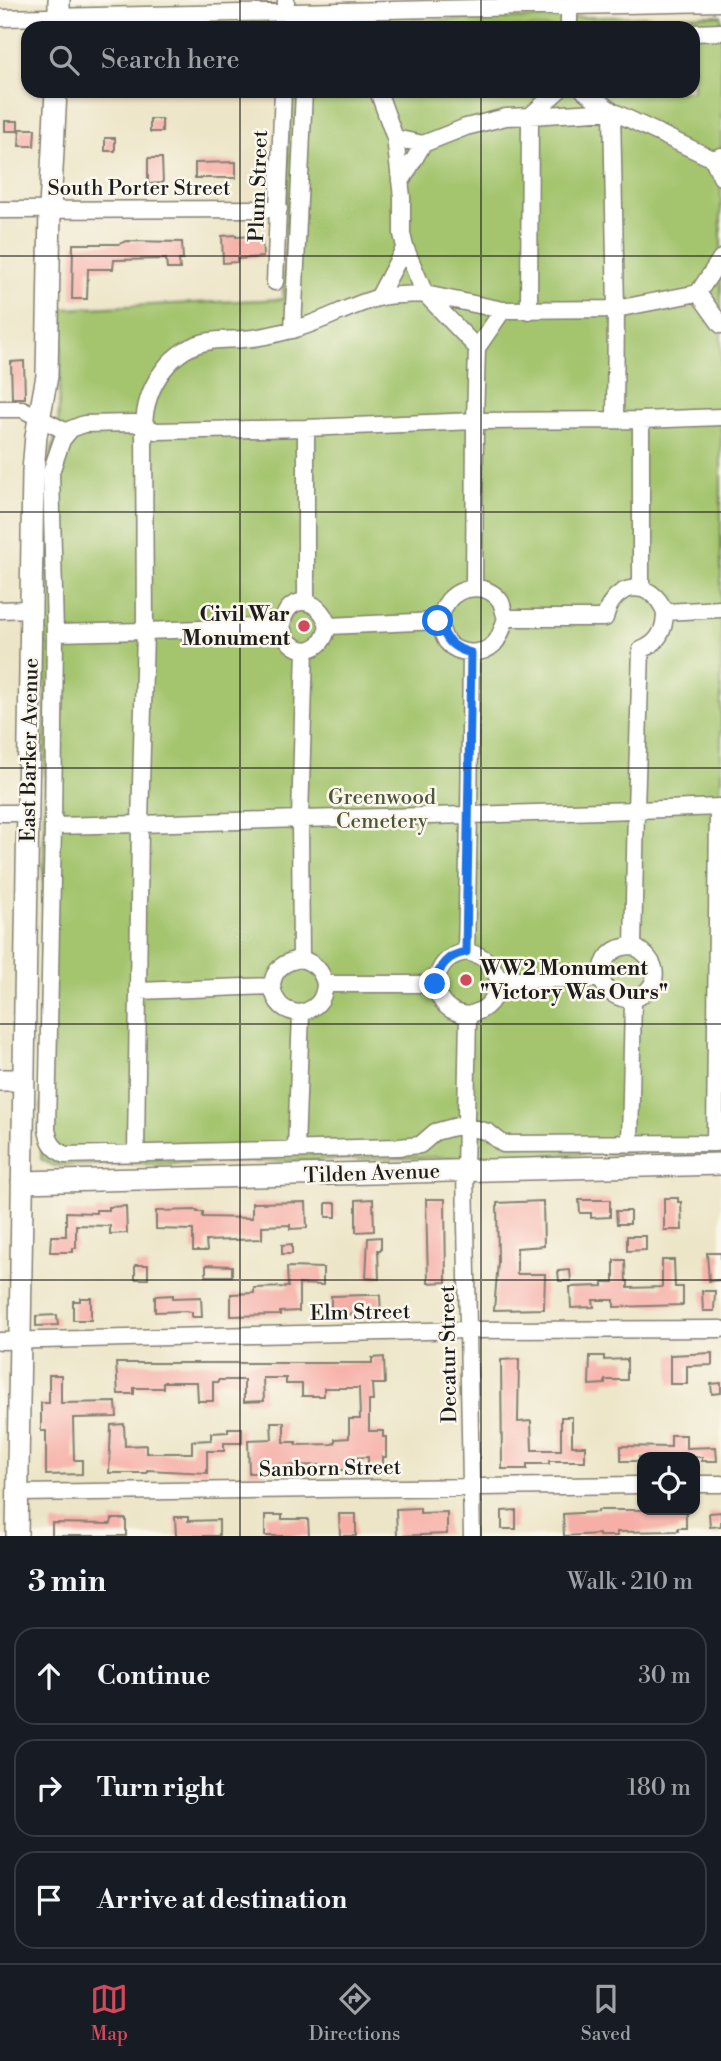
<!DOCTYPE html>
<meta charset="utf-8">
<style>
body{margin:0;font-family:"Libre Bodoni",serif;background:#20242c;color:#f1f3f6}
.controls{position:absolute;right:21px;bottom:21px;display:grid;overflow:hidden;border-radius:14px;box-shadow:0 2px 5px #0004}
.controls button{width:63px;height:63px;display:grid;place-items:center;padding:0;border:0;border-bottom:2px solid #363941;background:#171b24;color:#f1f3f6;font:35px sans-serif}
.stop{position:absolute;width:21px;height:21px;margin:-16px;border:5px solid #1a73e8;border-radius:50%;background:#fff}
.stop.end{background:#1a73e8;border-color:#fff;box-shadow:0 2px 7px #0008}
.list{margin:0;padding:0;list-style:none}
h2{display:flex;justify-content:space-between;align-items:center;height:91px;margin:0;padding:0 28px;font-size:30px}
h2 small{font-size:23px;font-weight:400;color:#9ea1a6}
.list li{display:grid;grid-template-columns:46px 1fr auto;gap:21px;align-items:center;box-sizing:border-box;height:98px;margin:0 14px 14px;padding:0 14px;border:2px solid #363941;border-radius:21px}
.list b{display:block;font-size:26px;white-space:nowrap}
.list em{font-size:23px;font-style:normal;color:#9ea1a6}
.icon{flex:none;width:38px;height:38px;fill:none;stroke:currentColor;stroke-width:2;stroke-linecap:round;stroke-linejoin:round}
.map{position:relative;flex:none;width:721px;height:1536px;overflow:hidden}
.search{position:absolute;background:#171b24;box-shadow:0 2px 5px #0004;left:21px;right:21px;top:21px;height:77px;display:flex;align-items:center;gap:18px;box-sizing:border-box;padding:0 24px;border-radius:21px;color:#9ea1a6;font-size:26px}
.sheet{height:427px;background:#171b24}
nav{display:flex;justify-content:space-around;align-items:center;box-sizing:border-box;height:98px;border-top:2px solid #363941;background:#171b24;font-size:19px;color:#9ea1a6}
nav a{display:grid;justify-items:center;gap:4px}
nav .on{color:#d1495b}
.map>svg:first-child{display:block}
.green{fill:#a4c56e;stroke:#607045;stroke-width:2}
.building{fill:#f6afa7}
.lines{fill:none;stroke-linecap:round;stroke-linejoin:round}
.street-casing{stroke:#848072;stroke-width:19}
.secondary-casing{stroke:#848072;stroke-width:24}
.street{stroke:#fff;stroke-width:16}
.secondary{stroke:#fff;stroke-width:21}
.route{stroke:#1a73e8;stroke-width:9}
.grid{fill:none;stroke:#1c1c1c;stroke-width:2;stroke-opacity:0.55}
.poi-dot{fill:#d1495b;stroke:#fbf7ec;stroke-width:2.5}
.labels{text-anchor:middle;stroke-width:5;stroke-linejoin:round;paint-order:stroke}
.street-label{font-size:21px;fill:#1c1c1c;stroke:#fbf7ec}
.poi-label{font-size:21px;font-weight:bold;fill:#1c1c1c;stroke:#fbf7ec;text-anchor:end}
.park-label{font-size:21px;fill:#4c5739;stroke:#fbf7ec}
</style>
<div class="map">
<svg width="721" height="1536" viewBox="0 0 721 1536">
<rect width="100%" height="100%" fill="#fbf7ec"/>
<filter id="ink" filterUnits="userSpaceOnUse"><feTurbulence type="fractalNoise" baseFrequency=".0143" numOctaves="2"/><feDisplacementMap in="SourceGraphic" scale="14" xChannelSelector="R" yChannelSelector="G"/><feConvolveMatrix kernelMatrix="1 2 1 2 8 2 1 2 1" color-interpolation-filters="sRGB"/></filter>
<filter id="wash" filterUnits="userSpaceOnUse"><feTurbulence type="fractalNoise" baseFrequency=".00686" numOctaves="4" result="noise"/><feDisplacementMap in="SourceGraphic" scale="28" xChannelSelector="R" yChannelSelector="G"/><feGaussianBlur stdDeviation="1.57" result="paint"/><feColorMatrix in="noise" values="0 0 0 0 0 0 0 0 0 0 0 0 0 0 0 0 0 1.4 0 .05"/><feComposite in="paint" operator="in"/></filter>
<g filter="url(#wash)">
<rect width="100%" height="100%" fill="#ece5c7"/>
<!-- green -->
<path class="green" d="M721 15V1151L53 1166 41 1159 47 468 58 428 63 309 283 299 290 91H693V28H295L297 22Z"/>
<g id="blocks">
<!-- building -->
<path class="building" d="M150 119H162V132H150Z
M5 121H18V131H5Z
M20 129H35L34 146H19Z
M105 138H115V151H105Z
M148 158H162L163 183 148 184Z
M236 162V178H195V163Z
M236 235V237L258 236V238H262L263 257 237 259V262L223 263 222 236Z
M127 241 182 242 183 260H179L180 269H167L166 259 114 260 113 269H88L87 299H72L73 244H119Z
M24 361 25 398H12L11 362Z
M664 1198H678V1202H681L682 1230H664Z
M373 1199 374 1231 356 1232V1200Z
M426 1199H445L446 1282 428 1283Z
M579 1200H610V1217L591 1218V1213H580Z
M543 1201 544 1246 517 1248V1274H545L544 1309 494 1310 498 1262 497 1203Z
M306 1202 307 1228 290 1229V1225L262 1226V1239L206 1241 207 1251H193V1230L156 1229V1211L197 1210V1212H203V1217L252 1218V1203Z
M326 1203H336V1217H326Z
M126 1206 127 1233 110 1234V1226L76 1225V1248H73V1252H50L51 1236H66V1212L96 1213V1210H109V1207Z
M616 1211H630V1224H617Z
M627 1236H646V1250L627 1251Z
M381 1237V1250H378L379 1279 366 1278 368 1238Z
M292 1244V1254H282V1245Z
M707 1253H721V1280L709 1281Z
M614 1260H625L626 1281H628V1288L662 1287V1260H674L675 1287H683V1305L614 1307V1300H593L594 1307 571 1308 570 1287 603 1286V1282H614Z
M135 1265H148V1279H135Z
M206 1265 232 1266V1276H206Z
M287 1267 323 1268V1285L299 1284V1311L280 1312V1315L231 1316V1294L254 1293V1288L288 1287Z
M570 1270 571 1281H559L558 1271Z
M702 1291H715L714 1311H703Z
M173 1295V1298L201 1297 202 1317H192V1312L186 1311 155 1312V1296Z
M368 1295H380L381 1315 331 1314V1296Z
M80 1298H91V1320H73V1301H80Z
M57 1315 58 1325 36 1326V1316Z
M712 1353V1365L687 1366V1384H670V1355Z
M590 1356H604V1360L627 1359V1380H605V1384L589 1385Z
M384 1357 385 1384H372L373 1401H369V1431H383V1437H386V1457H383V1466H368V1457L349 1458V1470H332V1465L266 1466V1473H249L248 1440 272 1439 271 1422H284V1442H296V1445L332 1444 335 1443V1439L349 1438V1419H360L359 1388H324V1396H302V1384H286V1378H263L264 1401 244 1402V1380H218V1382H213V1401H198L197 1382H163V1388H134V1394H118L116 1363H372V1358Z
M519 1359 518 1422 531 1421 532 1450H561V1417H572V1446H585V1461H549V1464H527V1469H502L501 1360Z
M49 1375H61V1403L116 1402 117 1417 73 1418 74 1460H82V1474L46 1475V1431H41V1403H49Z
M721 1383V1393L712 1394 711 1384Z
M124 1424 125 1446 146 1445V1453H192V1441L211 1440V1433L228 1432V1428H242V1443H224V1451H207V1473L147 1470V1473H109L111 1425Z
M671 1435H686V1448L716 1447 717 1461H702V1457H639V1461H621V1446L671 1447Z
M420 1508V1513L447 1512V1534L397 1536 396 1509Z
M516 1510V1529H502V1511Z
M598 1510H686V1528H678V1531L617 1532V1536H599V1534L564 1536 563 1514 598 1512Z
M721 1512V1526L710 1527 709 1513Z
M339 1514H356V1536H340Z
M265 1515H282V1519H308L309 1536H265Z
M175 1517H188V1521L219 1520V1536H176Z
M112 1519H126V1536H52V1523L111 1524Z"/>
</g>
</g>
<g filter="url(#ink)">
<use href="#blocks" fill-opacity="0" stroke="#848072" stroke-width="2"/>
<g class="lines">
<!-- street casing -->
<g class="street-casing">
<path id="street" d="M569 7V28
M0 18 721 3
M285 28 286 0
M693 33 721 32
M378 91 395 138 402 197V234L405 247 425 294 503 310
M584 91 612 111 713 159 721 156
M395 138 423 144 466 127 506 117 530 116 529 311
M713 159 721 177
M401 182 423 144
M0 210 279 209
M721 258 698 293 721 325
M275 282 283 91
M378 298 405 247
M293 330 304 91
M477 348 503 310 616 309 612 111 530 116 558 91
M0 409H22L67 432
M615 419 616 309 698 293
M641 420 721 417
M474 587 475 421 641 420V589
M721 609 665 612C665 630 659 643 641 650L636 810 721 807
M0 610 31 609
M506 618C503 627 500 638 494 644 482 656 458 655 447 642 443 637 441 627 438 621 441 615 444 607 448 601 461 585 489 583 501 602 503 607 504 614 506 618H605C613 582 651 577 665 612
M282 626C285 594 319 594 328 626
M55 633 51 472 62 440 71 429 84 424 134 423 144 426C145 387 170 347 211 341 222 339 233 340 243 339 259 338 276 334 291 330 321 323 348 306 377 298 392 294 410 295 425 294L477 348 475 421 306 428
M305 650C291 648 285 639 282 626L145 631 144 426 156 431 306 428V602
M471 653 469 815 636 810 633 946C612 946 602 958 601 979
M0 813H28
M53 826 55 633 145 631 140 824 53 826 47 1129C49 1142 53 1148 65 1155L399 1147 420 1145 435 1132 461 1125 488 1132 503 1144 715 1143 718 807
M466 952C483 955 492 962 498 979
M435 984C439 966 447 955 466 952L469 815 300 819 305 650C320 648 325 639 328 626L438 621
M272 986C273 969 285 961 301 959
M138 991 140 824 300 819 301 959C315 963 322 971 325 984
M630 1144 633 1000C663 986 661 961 633 946
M296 1149 301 1013C316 1008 324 1001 325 984H435C439 1003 449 1013 468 1015
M136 1152 138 991 272 986C275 1003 283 1012 301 1013
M0 1341 469 1330 721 1329
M695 1484H721
M17 1493 642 1485
M472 1536 465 1171 468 1015C488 1010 497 999 498 979H601C607 994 618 999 633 1000"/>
</g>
<!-- secondary casing -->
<g class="secondary-casing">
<path id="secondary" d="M59 28V0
M0 1080H24
M22 1182 721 1164
M17 1536 33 471 36 436 47 376 50 209 56 91"/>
</g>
<!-- street -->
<use href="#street" class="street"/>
<!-- secondary -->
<use href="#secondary" class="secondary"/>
</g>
</g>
<g class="lines" filter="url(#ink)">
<!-- route -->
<path class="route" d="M435 984C439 966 447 955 466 952L471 653C451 648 446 639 438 621"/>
</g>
<!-- grid -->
<path class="grid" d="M240 0V28M481 0V28M240 91V1536M481 91V1536M0 256H721M0 512H721M0 768H721M0 1024H721M0 1280H721"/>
<!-- markers -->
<g class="poi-dot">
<circle cx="304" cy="626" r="7"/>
<circle cx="466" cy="980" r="7"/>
</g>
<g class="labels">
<!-- street labels -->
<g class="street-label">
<text transform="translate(258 186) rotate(-88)" y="7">Plum Street</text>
<text x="139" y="195">South Porter Street</text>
<text transform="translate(29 750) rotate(-89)" y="7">East Barker Avenue</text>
<text transform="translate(372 1173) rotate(-2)" y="7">Tilden Avenue</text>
<text transform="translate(360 1312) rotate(-1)" y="7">Elm Street</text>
<text transform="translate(448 1354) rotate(-91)" y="7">Decatur Street</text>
<text transform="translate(330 1468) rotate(-1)" y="7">Sanborn Street</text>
</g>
<!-- poi labels -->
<g class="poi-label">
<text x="290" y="621">Civil War<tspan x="290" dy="24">Monument</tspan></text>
<text x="480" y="975" text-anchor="start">WW2 Monument<tspan x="480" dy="24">"Victory Was Ours"</tspan></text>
</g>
<!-- park labels -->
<g class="park-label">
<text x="382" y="804">Greenwood<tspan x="382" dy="24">Cemetery</tspan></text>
</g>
</g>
</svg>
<div class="controls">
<button><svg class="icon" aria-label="locate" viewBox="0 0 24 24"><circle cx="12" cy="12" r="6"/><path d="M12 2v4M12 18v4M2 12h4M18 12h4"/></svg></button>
</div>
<div class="stop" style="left:438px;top:621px"></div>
<div class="stop end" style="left:435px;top:984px"></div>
<div class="search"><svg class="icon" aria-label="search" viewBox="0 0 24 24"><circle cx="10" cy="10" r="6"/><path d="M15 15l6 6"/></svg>Search here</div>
</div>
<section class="sheet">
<h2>3 min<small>Walk · 210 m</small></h2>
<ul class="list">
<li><svg class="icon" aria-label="ahead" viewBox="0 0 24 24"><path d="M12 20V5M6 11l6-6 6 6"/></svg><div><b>Continue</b></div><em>30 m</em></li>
<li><svg class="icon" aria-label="right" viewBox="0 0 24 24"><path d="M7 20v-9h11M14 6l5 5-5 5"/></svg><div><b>Turn right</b></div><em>180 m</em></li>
<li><svg class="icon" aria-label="arrive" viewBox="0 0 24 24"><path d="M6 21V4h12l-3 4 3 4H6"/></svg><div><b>Arrive at destination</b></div></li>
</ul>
</section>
<nav>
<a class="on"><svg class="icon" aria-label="map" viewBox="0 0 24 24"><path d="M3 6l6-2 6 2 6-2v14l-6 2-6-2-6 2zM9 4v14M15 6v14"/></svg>Map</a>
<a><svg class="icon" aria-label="directions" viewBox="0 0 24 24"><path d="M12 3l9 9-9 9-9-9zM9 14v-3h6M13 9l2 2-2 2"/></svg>Directions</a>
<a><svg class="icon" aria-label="saved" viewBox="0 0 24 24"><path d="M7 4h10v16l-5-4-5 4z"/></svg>Saved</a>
</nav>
